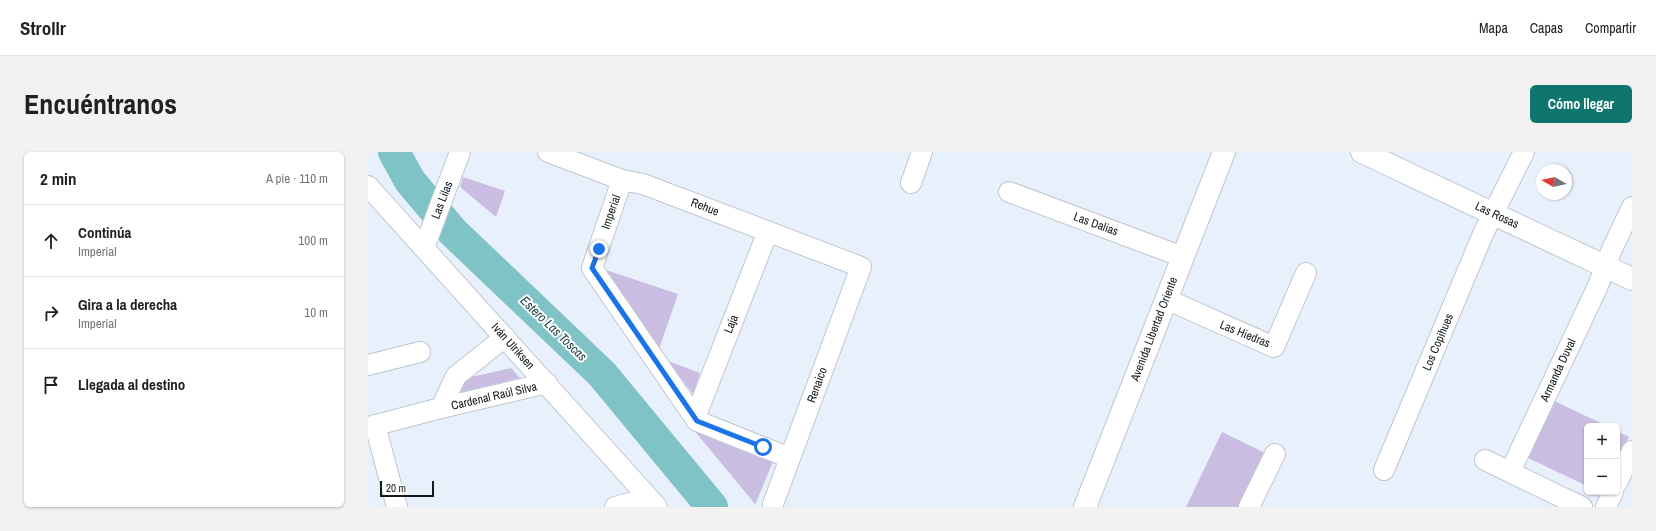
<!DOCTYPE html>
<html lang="es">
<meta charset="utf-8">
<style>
body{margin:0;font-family:"Archivo Narrow",sans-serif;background:#f2f2f2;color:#202124}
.controls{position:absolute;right:12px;bottom:12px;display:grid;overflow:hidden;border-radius:6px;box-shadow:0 1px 3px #0004}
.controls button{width:36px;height:36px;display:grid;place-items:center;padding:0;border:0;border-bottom:1px solid #e0e0e0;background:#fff;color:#202124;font:20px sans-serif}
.compass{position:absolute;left:1168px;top:12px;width:36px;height:36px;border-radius:50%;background:#fff;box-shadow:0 1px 3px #0004;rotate:279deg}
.scale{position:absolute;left:12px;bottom:10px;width:54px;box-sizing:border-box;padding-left:4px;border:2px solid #14181b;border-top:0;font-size:11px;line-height:14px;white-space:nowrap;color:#14181b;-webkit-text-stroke:3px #fff;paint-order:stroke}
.stop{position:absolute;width:12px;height:12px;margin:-9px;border:3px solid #1a73e8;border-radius:50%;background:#fff}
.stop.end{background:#1a73e8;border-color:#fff;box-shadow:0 1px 4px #0008}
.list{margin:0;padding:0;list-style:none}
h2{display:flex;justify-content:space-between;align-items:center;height:52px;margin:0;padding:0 16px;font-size:17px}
h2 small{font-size:13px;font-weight:400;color:#757577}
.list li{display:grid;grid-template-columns:26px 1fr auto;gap:12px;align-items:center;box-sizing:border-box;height:72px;padding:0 16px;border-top:1px solid #e0e0e0}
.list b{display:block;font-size:15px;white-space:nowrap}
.list p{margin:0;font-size:13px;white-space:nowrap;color:#757577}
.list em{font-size:13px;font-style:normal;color:#757577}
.icon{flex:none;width:22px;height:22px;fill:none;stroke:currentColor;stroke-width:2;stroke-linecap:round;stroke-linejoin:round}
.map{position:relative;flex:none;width:1264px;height:355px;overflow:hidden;border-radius:6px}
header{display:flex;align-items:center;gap:24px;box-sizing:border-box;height:56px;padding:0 20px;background:#fff;border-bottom:1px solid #e0e0e0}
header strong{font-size:19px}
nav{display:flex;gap:22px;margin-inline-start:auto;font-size:14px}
.intro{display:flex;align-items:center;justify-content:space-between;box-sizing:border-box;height:96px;padding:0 24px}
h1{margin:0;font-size:28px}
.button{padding:10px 18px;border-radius:6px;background:#0f766e;color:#fff;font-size:14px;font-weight:700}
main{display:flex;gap:24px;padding:0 24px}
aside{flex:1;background:#fff;border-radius:6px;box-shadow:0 1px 3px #0004}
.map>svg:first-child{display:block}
.green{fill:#c9bee2}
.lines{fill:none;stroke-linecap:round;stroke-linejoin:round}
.river{stroke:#7fc3c7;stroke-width:32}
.street-casing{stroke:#bec7d1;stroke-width:22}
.secondary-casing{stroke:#bec7d1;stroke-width:24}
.street{stroke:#fff;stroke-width:20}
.secondary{stroke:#fff;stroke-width:22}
.route{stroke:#1a73e8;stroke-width:5}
.labels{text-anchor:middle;stroke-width:4;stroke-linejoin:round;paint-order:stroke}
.street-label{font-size:12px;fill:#14181b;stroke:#fff}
.water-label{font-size:13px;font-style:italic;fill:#193b3d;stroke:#fff}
</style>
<header>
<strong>Strollr</strong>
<nav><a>Mapa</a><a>Capas</a><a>Compartir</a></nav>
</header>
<div class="intro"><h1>Encuéntranos</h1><a class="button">Cómo llegar</a></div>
<main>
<aside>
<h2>2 min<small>A pie · 110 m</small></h2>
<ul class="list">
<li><svg class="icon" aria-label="ahead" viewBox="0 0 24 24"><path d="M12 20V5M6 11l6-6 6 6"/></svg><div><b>Continúa</b><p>Imperial</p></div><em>100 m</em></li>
<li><svg class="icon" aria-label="right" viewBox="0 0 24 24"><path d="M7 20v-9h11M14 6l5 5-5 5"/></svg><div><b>Gira a la derecha</b><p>Imperial</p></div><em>10 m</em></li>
<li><svg class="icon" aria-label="arrive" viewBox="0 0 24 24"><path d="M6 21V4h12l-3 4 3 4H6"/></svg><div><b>Llegada al destino</b></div></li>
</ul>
</aside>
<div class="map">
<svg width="1264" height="355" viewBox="0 0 1264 355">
<rect width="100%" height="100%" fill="#e7f0fb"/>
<!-- green -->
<path class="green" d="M95 25 137 39 128 65 92 35Z
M232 116 310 142 291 197Z
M300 209 332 221 325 242Z
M143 216 152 226 89 241 90 228Z
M1182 247 1239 274H1219V334L1154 303Z
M320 271 406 307 387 353V352Z
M1249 279 1261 285 1249 309Z
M854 280 899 302 874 355H818Z"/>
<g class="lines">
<!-- river -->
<path class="river" d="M26 0 42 29 85 80 234 222 344 355"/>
<!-- street casing -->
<g class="street-casing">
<path id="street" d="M180 0 254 28 275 32 493 115 405 352
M254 28 224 116 329 269 422 306
M543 31 554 0
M0 34 289 355
M641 40 815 105
M56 96 92 0
M798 147 906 195 938 121
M0 213 52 200
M73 256 88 224 137 185
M327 266 400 79
M7 273 29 355
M0 275 73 256 179 231
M1117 308 1214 355
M1016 318 1115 82 1156 0
M1142 320 1229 136 1244 97 1264 55
M1249 331 1264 299
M247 355 280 346
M881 355 907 302
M1238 355 1245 340"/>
</g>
<!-- secondary casing -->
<g class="secondary-casing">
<path id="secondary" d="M994 0 1264 127
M717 355 856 0"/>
</g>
<!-- street -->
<use href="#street" class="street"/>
<!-- secondary -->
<use href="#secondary" class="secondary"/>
</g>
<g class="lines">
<!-- route -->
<path class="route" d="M231 97 224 116 329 269 395 295"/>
</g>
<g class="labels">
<!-- street labels -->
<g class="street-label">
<text transform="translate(74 48) rotate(-69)" y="4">Las Lilas</text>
<text transform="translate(337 55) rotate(21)" y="4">Rehue</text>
<text transform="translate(243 60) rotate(-71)" y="4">Imperial</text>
<text transform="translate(1129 63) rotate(25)" y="4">Las Rosas</text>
<text transform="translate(728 72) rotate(20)" y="4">Las Dalias</text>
<text transform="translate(363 172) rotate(-68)" y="4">Laja</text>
<text transform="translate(786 177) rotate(-69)" y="4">Avenida Libertad Oriente</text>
<text transform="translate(877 182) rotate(22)" y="4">Las Hiedras</text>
<text transform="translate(1070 190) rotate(-67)" y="4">Los Copihues</text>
<text transform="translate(145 194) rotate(48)" y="4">Iván Ulriksen</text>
<text transform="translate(1190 218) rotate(-65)" y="4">Armanda Duval</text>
<text transform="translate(449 233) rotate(-70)" y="4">Renaico</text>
<text transform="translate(126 244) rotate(-13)" y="4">Cardenal Raúl Silva</text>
</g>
<!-- water labels -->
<g class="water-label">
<text transform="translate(186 176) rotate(44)" y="5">Estero Las Toscas</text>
</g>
</g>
</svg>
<div class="controls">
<button>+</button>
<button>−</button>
</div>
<svg class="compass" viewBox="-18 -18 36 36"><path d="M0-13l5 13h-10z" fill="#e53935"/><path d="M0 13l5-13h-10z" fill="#757577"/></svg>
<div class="scale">20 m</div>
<div class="stop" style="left:395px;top:295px"></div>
<div class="stop end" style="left:231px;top:97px"></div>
</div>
</main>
